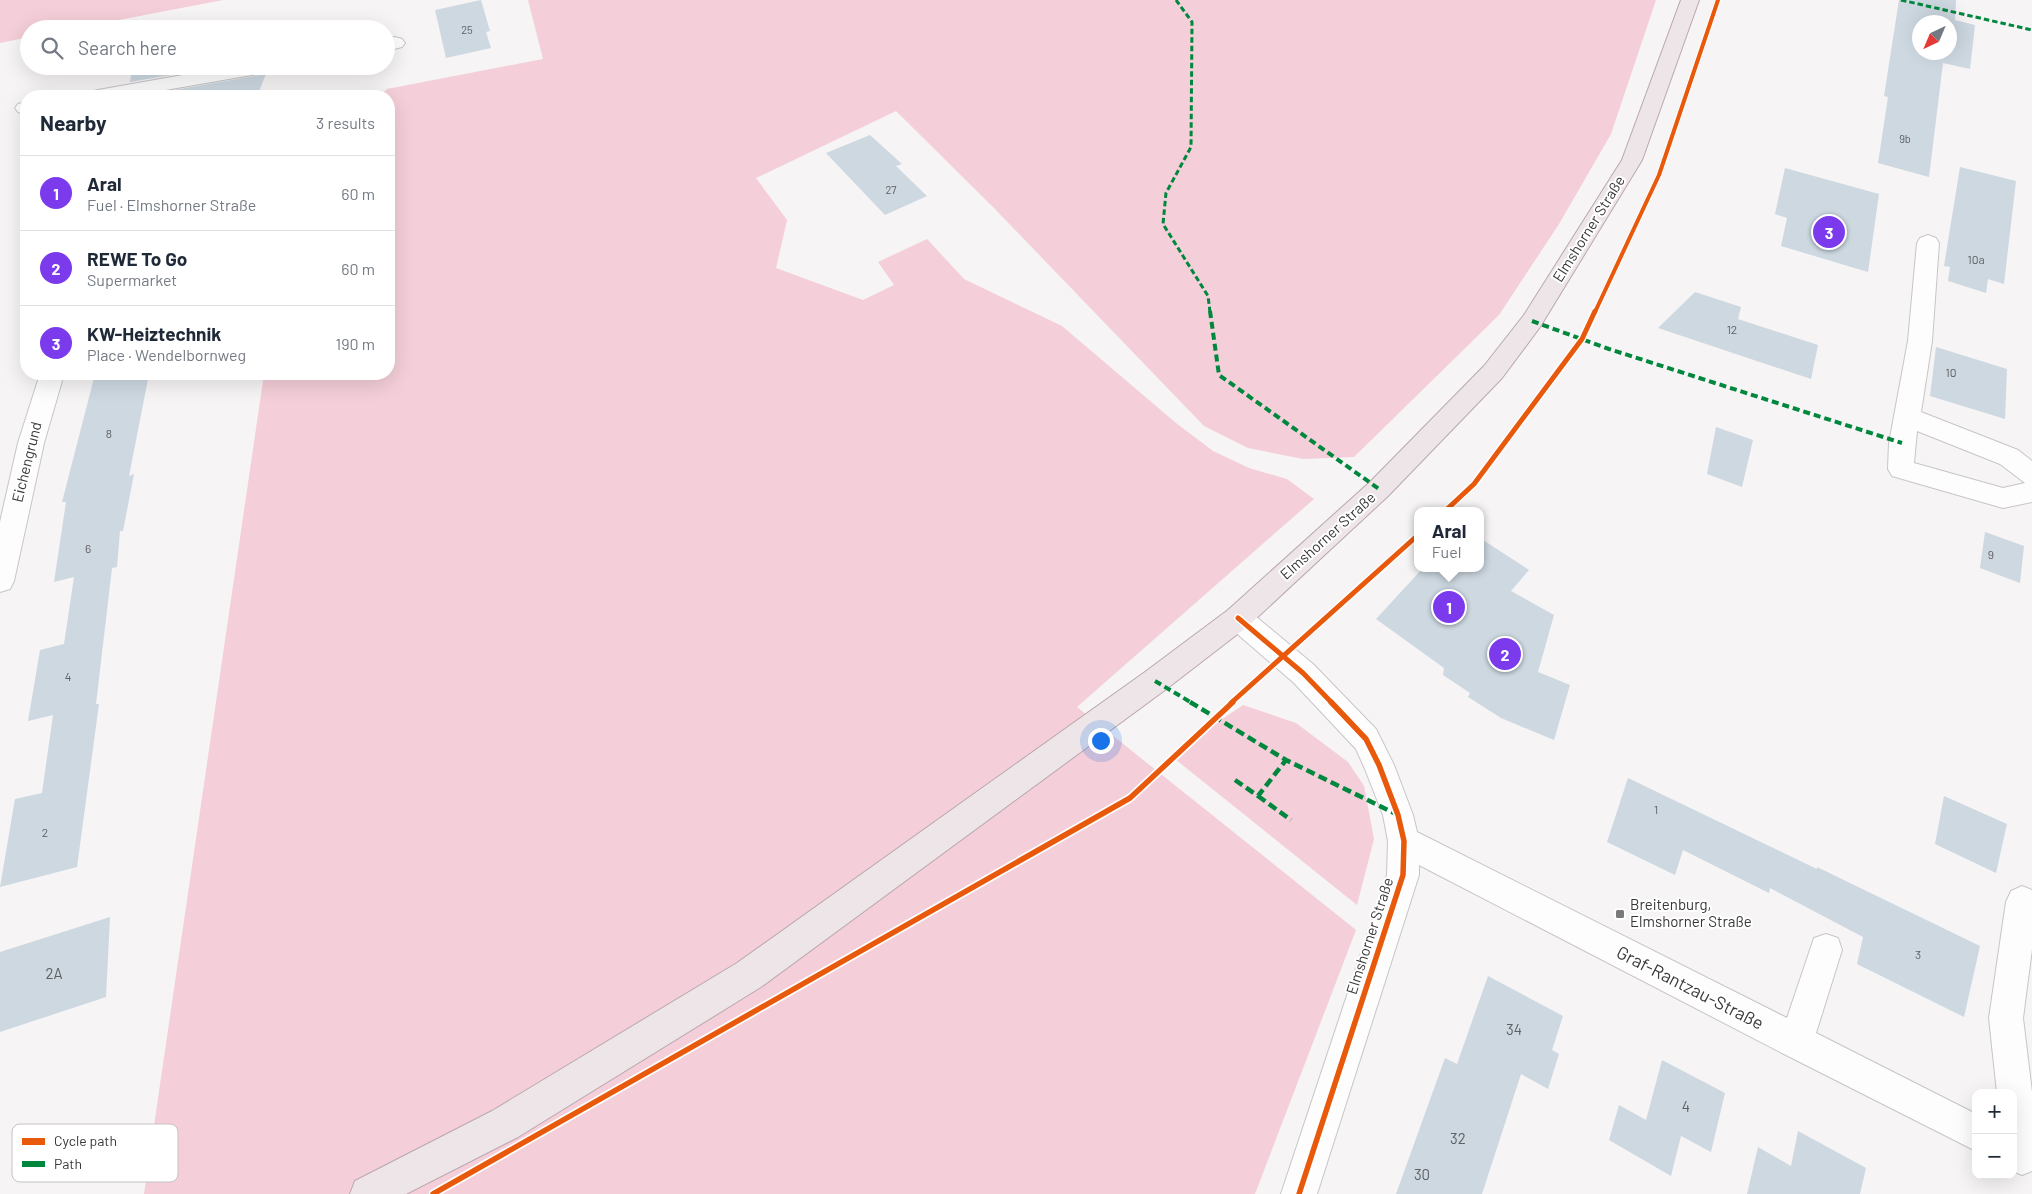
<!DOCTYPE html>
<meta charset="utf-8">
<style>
body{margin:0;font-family:Barlow,sans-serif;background:#f2f2f3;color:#1f2937}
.controls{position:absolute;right:15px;bottom:15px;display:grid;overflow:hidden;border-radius:10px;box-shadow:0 5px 20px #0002}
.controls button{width:45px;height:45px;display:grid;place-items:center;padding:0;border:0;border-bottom:1px solid #e0e1e3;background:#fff;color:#1f2937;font:25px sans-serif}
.compass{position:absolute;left:1912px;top:15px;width:45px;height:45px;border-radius:50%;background:#fff;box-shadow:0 5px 20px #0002;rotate:224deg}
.you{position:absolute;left:1100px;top:740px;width:18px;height:18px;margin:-12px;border:4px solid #fff;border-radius:50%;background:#1a73e8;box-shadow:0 0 0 8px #1a73e833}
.badge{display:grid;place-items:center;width:32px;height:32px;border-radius:50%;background:#7c3aed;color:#fff;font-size:16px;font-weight:700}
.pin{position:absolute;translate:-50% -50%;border:2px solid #fff;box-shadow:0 1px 5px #0006}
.popup{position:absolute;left:1414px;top:507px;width:70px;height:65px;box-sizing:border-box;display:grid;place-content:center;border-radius:10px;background:#fff;filter:drop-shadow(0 1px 4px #0005);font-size:16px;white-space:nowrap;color:#747a83}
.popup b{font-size:19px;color:#1f2937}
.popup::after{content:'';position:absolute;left:50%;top:100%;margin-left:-10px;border:10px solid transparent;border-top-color:#fff}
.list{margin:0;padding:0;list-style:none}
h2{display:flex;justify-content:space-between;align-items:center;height:65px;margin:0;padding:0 20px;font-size:21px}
h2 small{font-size:16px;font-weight:400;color:#747a83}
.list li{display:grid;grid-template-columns:32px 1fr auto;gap:15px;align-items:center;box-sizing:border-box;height:75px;padding:0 20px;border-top:1px solid #e0e1e3}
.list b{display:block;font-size:19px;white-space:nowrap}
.list p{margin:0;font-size:16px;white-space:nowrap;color:#747a83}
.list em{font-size:16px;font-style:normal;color:#747a83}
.icon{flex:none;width:28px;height:28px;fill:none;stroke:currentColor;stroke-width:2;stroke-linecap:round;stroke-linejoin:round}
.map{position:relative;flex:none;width:2032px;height:1194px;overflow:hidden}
.search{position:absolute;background:#fff;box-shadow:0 5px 20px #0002;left:20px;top:20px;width:375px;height:55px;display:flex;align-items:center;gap:12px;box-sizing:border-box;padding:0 18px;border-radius:28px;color:#747a83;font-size:19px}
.panel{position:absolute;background:#fff;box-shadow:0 5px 20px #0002;left:20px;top:90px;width:375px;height:290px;border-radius:20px}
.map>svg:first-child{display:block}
.green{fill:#f4ced8}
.building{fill:#cdd8e1;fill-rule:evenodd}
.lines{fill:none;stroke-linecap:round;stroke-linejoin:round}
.minor-casing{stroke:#c7c5c6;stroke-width:2}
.major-casing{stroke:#b9a8ae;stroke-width:2}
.minor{fill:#fefdfe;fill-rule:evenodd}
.major{fill:#eee5e8;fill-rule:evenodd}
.quiet-far2{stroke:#00873e;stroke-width:3;stroke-dasharray:5.5 3;stroke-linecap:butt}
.quiet-far1{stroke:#00873e;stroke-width:4;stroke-dasharray:7 4;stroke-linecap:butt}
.quiet{stroke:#00873e;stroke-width:4.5;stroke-dasharray:9 4.5;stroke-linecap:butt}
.cycleway-far2-casing{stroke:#fff;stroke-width:6}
.cycleway-far1-casing{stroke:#fff;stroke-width:8}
.cycleway-casing{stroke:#fff;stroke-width:9}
.cycleway-far2{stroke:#e8590c;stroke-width:4}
.cycleway-far1{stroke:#e8590c;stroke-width:5}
.cycleway{stroke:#e8590c;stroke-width:5.5}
.poi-dot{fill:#7b7a7a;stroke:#fff;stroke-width:2}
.labels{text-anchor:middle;stroke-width:4;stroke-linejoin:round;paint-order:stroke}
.far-number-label{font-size:11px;fill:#5e6062}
.number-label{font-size:12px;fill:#5e6062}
.street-label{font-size:15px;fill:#393838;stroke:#fff}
.poi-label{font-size:15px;fill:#393838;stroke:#fff;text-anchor:start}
.near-number-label{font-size:15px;fill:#5e6062}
.near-street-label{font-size:18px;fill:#393838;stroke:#fff}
.key{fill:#fff;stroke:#c4c3c3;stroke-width:1}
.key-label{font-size:14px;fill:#393838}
</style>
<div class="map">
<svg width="2032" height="1194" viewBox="0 0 2032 1194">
<rect width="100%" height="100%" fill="#f6f4f5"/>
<!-- green -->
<path class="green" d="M0 0H223L72 29H29V37L0 43Z
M528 0H1656L1611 134 1559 224 1499 315 1354 457 1303 459 1248 448 1204 426 994 208 896 111 756 178 787 220 776 268 863 300 894 285 878 262 927 239 964 279 1062 326 1176 423 1213 451 1249 468 1287 479 1314 499 1077 707 1356 930 1255 1194H144L264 374H389V96H380L387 89 543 59Z
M1243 705 1296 723 1348 762 1364 786 1374 839 1357 905 1170 755Z"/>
<!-- building -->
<path class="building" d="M481 0 490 31 486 32 491 48 446 58 435 10Z
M1899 0H1956L1955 20 1975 25 1970 69 1943 63 1929 177 1878 163 1888 97 1884 96ZM1920 22H1950V52H1920Z
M132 66H222L130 82Z
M266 74 257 96H140Z
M870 135 902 164 896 166 927 196 885 215 826 153Z
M1960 167 2016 181 2004 284 1988 279 1986 293 1948 281 1950 267 1944 266Z
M1785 168 1879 194 1868 272 1781 246 1787 218 1775 214Z
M1695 292 1741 307 1738 319 1818 345 1811 379 1658 328Z
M1936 347 2007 369 2005 419 1930 396Z
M95 374H149L129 476 134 474 123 531H120L117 567 112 568 96 704H99L77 867 0 887 15 799 42 793 53 715 28 721 40 650 64 644 74 577 54 582 66 502H62Z
M1716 427 1753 440 1742 487 1707 474Z
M1985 532 2024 546 2020 583 1980 568Z
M1480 538 1529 570 1511 591 1554 615 1538 672 1570 685 1554 740 1501 718 1468 697 1470 693 1443 675 1444 668 1376 619 1423 568H1480Z
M1628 778 1817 869V867L1980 946 1964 1017 1857 964 1863 937 1770 888 1769 893 1683 850 1675 875 1607 842Z
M1944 796 2007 824 1996 873 1935 844Z
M110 917 106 997 0 1032V952Z
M1488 976 1563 1016 1552 1050 1559 1054 1548 1089 1521 1074 1482 1194H1396L1445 1058 1457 1064Z
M1662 1060 1725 1093 1711 1152 1681 1136 1671 1176 1609 1140 1619 1105 1646 1120Z
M1798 1131 1866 1168 1860 1194H1747L1758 1147 1791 1166Z"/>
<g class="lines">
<!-- minor casing -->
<g class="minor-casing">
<path id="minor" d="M395 37 402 39 405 43 402 47 386 51V39Z
M234 66H279L276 70 269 72 131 96H88L91 92 98 90Z
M26 102V114L18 112 15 108 18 104Z
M1928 235 1936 238 1939 243 1932 341 1921 412 2018 450 2032 461V502L2003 508 1892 476 1888 469 1889 443 1908 341 1917 243 1920 238ZM1917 431 2000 464 2025 483 2003 488 1914 463Z
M40 374H64L44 443 14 581 10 589 0 592V522L18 443Z
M1238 606 1248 610 1313 664 1376 729 1394 765 1413 815 1417 832 1787 1018 1814 938 1826 934 1838 938 1842 950 1816 1033 1976 1114V1151L1784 1054 1419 865V875L1317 1194H1281L1387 875 1388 841 1383 815 1365 769 1356 749 1293 682 1228 626 1224 618 1228 610Z
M2022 886 2032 890V949L2023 1018 2032 1092V1171L2022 1175 2013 1171V1093H1997L1989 1018 2006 902 2011 891Z"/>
</g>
<!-- major casing -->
<g class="major-casing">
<path id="major" d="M1681 0H1699L1642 160 1540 327 1502 378 1388 496 1248 626 1165 690 761 987 518 1137 406 1194H350L355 1181 492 1111 737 963 1145 672 1228 610 1370 482 1484 366 1524 315 1622 160Z"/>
</g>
<!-- minor -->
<use href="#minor" class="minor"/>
<!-- major -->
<use href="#major" class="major"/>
<!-- quiet-far2 -->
<path class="quiet-far2" d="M1176 0 1192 22 1191 147 1166 193 1163 224 1208 296 1210 312
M1901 0 2032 30"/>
<!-- quiet-far1 -->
<path class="quiet-far1" d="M1210 311 1219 375 1379 489
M1532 321 1609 349 1902 443
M1155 681 1192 703"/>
<!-- quiet -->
<path class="quiet" d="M1190 702 1286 760 1398 815
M1235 780 1258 796 1286 760
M1258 796 1291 820"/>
<!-- cycleway-far2 casing -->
<g class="cycleway-far2-casing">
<path id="cycleway-far2" d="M1595 312 1659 175 1718 0"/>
</g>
<!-- cycleway-far1 casing -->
<g class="cycleway-far1-casing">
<path id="cycleway-far1" d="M1445 511 1474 484 1582 339 1595 311
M1238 618 1303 673 1332 703
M1231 703 1418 535"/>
</g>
<!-- cycleway casing -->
<g class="cycleway-casing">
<path id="cycleway" d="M433 1194 1130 798 1233 702
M1299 1194 1403 875 1404 841 1398 815 1379 765 1366 739 1331 702"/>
</g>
<!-- cycleway-far2 -->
<use href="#cycleway-far2" class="cycleway-far2"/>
<!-- cycleway-far1 -->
<use href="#cycleway-far1" class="cycleway-far1"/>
<!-- cycleway -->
<use href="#cycleway" class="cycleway"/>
</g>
<!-- markers -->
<rect class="poi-dot" x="1615" y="909" width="10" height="10" rx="2.5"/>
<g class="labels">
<!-- far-number labels -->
<g class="far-number-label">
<text x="467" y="34">25</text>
<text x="1905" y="143">9b</text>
<text x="891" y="194">27</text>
</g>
<!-- number labels -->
<g class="number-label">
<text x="1976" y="264">10a</text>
<text x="1732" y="334">12</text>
<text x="1951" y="377">10</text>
<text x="109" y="438">8</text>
<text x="88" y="553">6</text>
<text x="1991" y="559">9</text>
<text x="68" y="681">4</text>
<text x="1656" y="814">1</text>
<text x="45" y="837">2</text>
<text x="1918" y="959">3</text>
</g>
<!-- street labels -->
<g class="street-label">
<text transform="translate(1589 229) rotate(-58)" y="5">Elmshorner Straße</text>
<text transform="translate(27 462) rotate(-76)" y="5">Eichengrund</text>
<text transform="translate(1328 536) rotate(-42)" y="5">Elmshorner Straße</text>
<text transform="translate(1370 936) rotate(-72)" y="5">Elmshorner Straße</text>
</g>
<!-- poi labels -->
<g class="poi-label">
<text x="1630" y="910">Breitenburg,<tspan x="1630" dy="17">Elmshorner Straße</tspan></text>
</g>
<!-- near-number labels -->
<g class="near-number-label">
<text x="54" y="979">2A</text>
<text x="1514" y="1035">34</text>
<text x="1686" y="1112">4</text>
<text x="1458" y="1144">32</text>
<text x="1422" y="1180">30</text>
</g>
<!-- near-street labels -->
<g class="near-street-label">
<text transform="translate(1690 988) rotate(27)" y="6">Graf-Rantzau-Straße</text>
</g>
</g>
<!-- legend -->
<rect x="12" y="1124" width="166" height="58" rx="8" class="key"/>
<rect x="22" y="1138" width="23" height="7" fill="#e8590c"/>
<rect x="22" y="1161" width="23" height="6" fill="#00873e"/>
<g class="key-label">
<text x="54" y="1146">Cycle path</text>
<text x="54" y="1169">Path</text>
</g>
</svg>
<div class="controls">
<button>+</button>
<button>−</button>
</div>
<svg class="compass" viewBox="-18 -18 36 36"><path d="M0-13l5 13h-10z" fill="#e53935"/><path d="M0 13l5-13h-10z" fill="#747a83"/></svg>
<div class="you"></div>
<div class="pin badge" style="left:1449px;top:607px">1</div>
<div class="popup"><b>Aral</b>Fuel</div>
<div class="pin badge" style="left:1505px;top:654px">2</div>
<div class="pin badge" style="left:1829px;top:232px">3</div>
<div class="search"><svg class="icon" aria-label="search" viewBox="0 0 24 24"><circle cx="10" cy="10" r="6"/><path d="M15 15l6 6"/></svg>Search here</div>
<section class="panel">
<h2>Nearby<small>3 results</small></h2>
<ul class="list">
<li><span class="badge">1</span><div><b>Aral</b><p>Fuel · Elmshorner Straße</p></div><em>60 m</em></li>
<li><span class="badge">2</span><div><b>REWE To Go</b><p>Supermarket</p></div><em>60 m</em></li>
<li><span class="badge">3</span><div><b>KW-Heiztechnik</b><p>Place · Wendelbornweg</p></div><em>190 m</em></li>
</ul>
</section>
</div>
